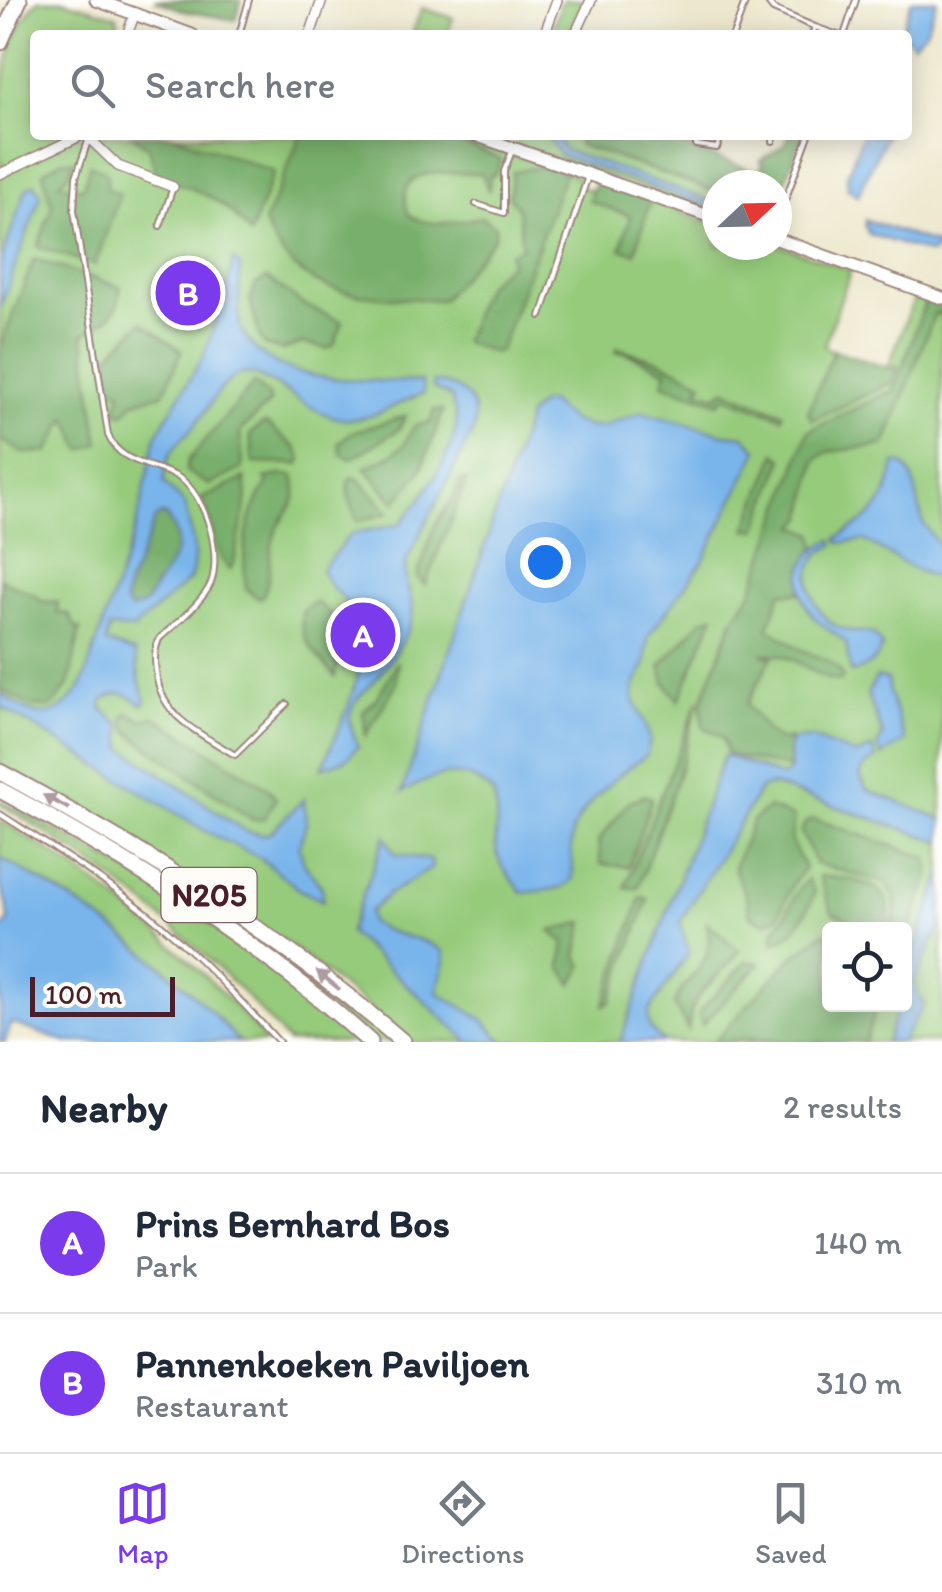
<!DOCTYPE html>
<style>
body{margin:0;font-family:Itim,sans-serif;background:#f2f2f3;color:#1f2937}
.controls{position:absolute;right:30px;bottom:30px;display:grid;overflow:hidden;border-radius:10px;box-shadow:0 5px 25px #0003}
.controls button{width:90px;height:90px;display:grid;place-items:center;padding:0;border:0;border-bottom:2px solid #e0e1e3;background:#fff;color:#1f2937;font:50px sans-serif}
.compass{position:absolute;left:702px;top:170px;width:90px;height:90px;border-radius:50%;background:#fff;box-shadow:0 5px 25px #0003;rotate:68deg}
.scale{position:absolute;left:30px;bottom:25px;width:145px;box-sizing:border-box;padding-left:10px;border:5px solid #4a1f2b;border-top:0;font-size:28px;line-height:35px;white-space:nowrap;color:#4a1f2b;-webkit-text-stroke:8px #fdfcf7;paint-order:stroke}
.you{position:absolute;left:545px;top:562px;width:35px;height:35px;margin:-25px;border:8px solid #fff;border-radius:50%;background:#1a73e8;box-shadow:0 0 0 15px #1a73e833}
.badge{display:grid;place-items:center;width:65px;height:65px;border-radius:50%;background:#7c3aed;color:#fff;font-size:32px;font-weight:700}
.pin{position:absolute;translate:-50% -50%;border:5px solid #fff;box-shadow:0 2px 10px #0006}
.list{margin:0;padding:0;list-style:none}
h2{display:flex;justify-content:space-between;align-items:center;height:130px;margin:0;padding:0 40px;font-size:42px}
h2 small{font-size:32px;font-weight:400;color:#747a83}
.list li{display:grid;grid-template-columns:65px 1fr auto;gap:30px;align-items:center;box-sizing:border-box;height:140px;padding:0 40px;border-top:2px solid #e0e1e3}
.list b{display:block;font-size:38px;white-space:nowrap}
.list p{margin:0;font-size:32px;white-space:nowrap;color:#747a83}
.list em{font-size:32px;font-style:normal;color:#747a83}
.icon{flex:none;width:55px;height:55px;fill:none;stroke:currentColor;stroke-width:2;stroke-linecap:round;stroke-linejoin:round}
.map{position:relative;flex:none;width:942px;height:1042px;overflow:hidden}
.search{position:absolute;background:#fff;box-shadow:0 5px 25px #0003;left:30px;right:30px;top:30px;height:110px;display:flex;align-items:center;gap:25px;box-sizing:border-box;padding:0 35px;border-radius:10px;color:#747a83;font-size:38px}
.sheet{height:410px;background:#fff}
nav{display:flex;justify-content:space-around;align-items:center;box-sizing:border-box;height:140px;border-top:2px solid #e0e1e3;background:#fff;font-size:28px;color:#747a83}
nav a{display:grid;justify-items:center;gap:5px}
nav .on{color:#7c3aed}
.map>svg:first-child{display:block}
.green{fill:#96cb7c;stroke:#707554;stroke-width:2.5;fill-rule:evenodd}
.forest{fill:#78af6c;stroke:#61674c;stroke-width:2.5}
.water{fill:#79b5eb;stroke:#626a8b;stroke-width:2.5;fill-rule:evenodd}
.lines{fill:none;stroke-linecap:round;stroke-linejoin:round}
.service-casing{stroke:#9c847c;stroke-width:8}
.minor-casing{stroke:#9c847c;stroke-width:12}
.tertiary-casing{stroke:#9c847c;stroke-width:15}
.trunk-casing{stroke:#9c847c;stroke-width:19}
.service{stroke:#fff;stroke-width:4}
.minor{stroke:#fff;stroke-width:9}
.tertiary{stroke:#fff;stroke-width:11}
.trunk{stroke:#fff;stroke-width:15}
.oneway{fill:#ae9aa0}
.labels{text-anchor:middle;stroke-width:8;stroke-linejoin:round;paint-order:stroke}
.shield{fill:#fdfcf7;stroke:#806168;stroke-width:2.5}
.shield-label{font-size:32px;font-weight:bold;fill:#4a1f2b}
</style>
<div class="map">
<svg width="942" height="1042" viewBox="0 0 942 1042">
<rect width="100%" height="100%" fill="#fdfcf7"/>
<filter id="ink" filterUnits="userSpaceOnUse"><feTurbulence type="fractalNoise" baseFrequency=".01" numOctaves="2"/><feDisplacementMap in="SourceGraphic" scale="20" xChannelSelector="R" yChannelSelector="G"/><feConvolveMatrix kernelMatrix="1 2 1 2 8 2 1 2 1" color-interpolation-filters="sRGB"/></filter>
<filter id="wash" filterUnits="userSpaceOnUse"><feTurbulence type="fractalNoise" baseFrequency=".0048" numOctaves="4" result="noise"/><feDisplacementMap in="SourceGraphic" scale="40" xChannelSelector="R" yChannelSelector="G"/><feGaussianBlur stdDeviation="2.25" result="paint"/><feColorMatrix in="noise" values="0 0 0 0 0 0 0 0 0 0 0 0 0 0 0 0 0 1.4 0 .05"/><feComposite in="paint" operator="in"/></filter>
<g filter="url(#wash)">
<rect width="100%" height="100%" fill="#ede8cd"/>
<!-- green -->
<path class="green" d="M39 0H62L117 16 120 33 35 35V135H453L579 177 577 186 647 209 650 201 717 224V245L777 244 851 270 824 346 834 352 888 368 915 296 925 301 885 429 928 299 942 304V826L790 769 793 792 942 842V1042H412L292 947 0 769V173L3 164H0C0 111 0 36 39 0ZM830 929H904V1004H830Z
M563 0H585L569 35H550Z
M422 8 453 18 447 35 413 32Z
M514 135H546L560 155 717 209V215L517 145Z
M554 135H580L578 145 717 192V203L564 150Z
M0 800C72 839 144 877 211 924 264 961 313 1001 362 1042H288C206 946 108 868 0 804Z
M66 818C177 869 302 960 392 1042H377Z
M0 820C99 879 192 954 267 1042H239C173 966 88 905 0 858Z"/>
<!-- forest -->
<path class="forest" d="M154 0H241V2L236 20 188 12Z
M132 135H174L274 172 250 234C224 197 197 191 157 175L149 148Z
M301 135H442L501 159 496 174 490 175 489 192 482 174C451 173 389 162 409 215 432 230 456 221 482 217L495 226V237L442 300C367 296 299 303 264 223Z
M580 135H655L756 172 763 166 760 160 785 145 789 135H802L777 205V185H717V192L578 144Z
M74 160 70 172 59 184 83 188 90 164 107 173V189L120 194 95 265 38 247 52 206 43 172 61 161Z
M548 166 565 172 500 350 494 353 463 342C483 300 468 296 511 263L510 253 522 247 518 209 509 196 513 171Z
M595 182 650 201 635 253 621 249 630 216 589 201Z
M34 259 120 287C121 316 104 320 83 335L99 444 82 450 67 418 48 452 23 453 0 439V348Z
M267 278 304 305 343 322 334 345 327 349 303 343 282 350 267 346 261 341 250 301 256 284Z
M927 297 942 302V315L935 313 885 445 828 452 816 460 804 518 796 526 814 534 817 546 803 567 800 593H781L768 628C779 634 786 640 796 646 814 659 831 655 843 676L841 681C815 679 808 664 786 657 779 654 769 654 761 653L772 657 747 704 767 731 780 740 789 738 790 768 728 755 722 737 703 727 701 703 733 620 752 592 808 431 894 390Z
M142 322 182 351 163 394 135 401 123 414 116 411 121 391 109 387 110 354Z
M617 348 660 361 703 382 698 390 715 396 725 390 783 413 782 417 725 397 719 403 663 384 667 371 625 352H616Z
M834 350 889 368 898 366 893 382 812 420 808 412Z
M254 383 269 396 270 403 240 431 243 468 209 485 186 471 188 461Z
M434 410 443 411 420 473 395 502 365 468 388 457 403 446 415 425 431 422Z
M406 416 399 429 351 459 342 455 339 443 351 432Z
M262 424H267L296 448 302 459 300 464 253 463 250 434Z
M776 453 783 459 757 529 746 530Z
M280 475 294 476C302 507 284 508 275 534 267 555 273 574 263 596L258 598 246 589C241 552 246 513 268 483L265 478Z
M354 477 360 480 389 513 357 521 348 494 349 479Z
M245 478 247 498 234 563 230 569C209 549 215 524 201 499Z
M467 480 425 585 417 577 436 523 452 501 460 481Z
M161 515 166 516C195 553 161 571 145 604L131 610 125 603 126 591 155 518Z
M0 579 35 595 41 601 58 602 57 613 69 614 77 630 80 629 69 684 52 707 31 706 0 689Z
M315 602C344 618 340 649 335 677 318 654 296 641 303 610Z
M714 615 679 701 665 683 661 665 702 620Z
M398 661 396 684 366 735 363 712 377 698Z
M698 701 677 779 638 888H625Z
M127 713 143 720 155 717 268 788 276 798 264 819 253 820 138 740 126 729 124 717Z
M643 795 652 798 629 867 601 864 598 841 629 802Z
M768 808 794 817 791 841 805 868 793 883 778 917 765 923 750 916 747 898 734 868 753 820Z
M814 819 928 858 930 875 905 941 904 929H894L895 896 886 883 816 864 801 832 805 823Z
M819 876C837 878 872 879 884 896 890 904 888 919 888 929H859L851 921 832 912Z
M808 879 815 893C806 913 796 937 774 943L775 929C791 915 792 891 808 879Z
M641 897 648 899 610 1003 604 1005Z
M584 922 577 956 583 966 572 984 561 966 565 943 551 931Z
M706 922 740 951 699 995 691 1011 688 1030 674 1004C688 970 719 965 706 922Z
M824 933 829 934 830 1004 877 1005 865 1042H784L770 1039 714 1042 791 958Z
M747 961 760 963 702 1025 699 1012Z"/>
<!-- water -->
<path class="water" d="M912 0H937L926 30 913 44 901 31Z
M546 135H554L564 150 717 203V209L560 155Z
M862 135H886L858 195 848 189 847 176Z
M35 184 41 195 0 308V263L25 192 28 187Z
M866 220 936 244 935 250 931 254 869 234 865 226Z
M233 260 240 266C240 282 236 318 241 329 269 389 367 379 422 382L423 394C395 402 374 422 343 419 307 416 258 359 234 377 220 387 210 405 200 419 180 446 166 445 164 483L185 504C190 535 199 545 191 578L134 629 109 628 106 643 135 653 140 684 146 700 143 705C128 695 120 687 103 701L102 709 120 724 123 748 245 831 264 835 271 832 304 799 306 824 299 846 304 863 322 888 323 901 300 890 260 858 207 832 0 706V693C36 719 53 725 82 686L136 527 156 436 203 357 226 292ZM161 515 166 516C194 551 160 572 145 604L131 610 125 603 126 591 155 519Z
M433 382C462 385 479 399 474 429L407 560C399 583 418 599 411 622 406 639 389 662 378 677 368 689 353 698 350 715 348 725 355 736 358 746L347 759 322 768C338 730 369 669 360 627 355 604 330 591 321 570L351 534 400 524C423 499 448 461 456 428 458 418 454 407 451 397L433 388Z
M549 402 571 420 589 427H602L642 412 724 434 744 436 758 450 702 563 648 637 645 665 634 688V700L647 727 650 741 646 756C622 771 580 805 572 834 568 849 576 863 572 880L562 888 523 893C513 881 501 869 497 853 493 835 500 814 494 797 491 789 490 790 483 785 456 763 429 779 402 792L529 414 541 403Z
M899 463 905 466 913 478 923 523 942 550V580L913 569 864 540 839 543 837 538C873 517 887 507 895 464Z
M832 540 834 545C829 548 824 550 820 553 799 573 813 612 834 625 847 633 861 631 874 634L882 645C880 660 865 669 851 673L846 643C837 633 824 629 815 618 791 593 798 552 832 540Z
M877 677 888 680 889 692 905 741 882 756 877 746 883 735 867 694Z
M812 738 856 755 872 748 876 759 865 766 860 776 867 790 942 819V842L772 785 761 788 680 922 689 953 649 1011C645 1025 653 1034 665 1042H620L724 755 783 777 790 770 789 745 795 739Z
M385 836 395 854 431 860 432 868 389 894 369 912 371 923C397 939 421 935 443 951L445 961 437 992 482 1019 504 1042H469L349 932Z
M0 858C89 906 173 966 239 1042H66L11 1023 5 1042H0V930L9 921 7 904 0 886Z
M942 873V923L913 984 924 1005 901 1042H886L898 1005 904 1004 907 970Z"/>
</g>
<g filter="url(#ink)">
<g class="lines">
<!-- service casing -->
<g class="service-casing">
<path id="service" d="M766 0 773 9 815 27 812 35
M815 27 838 35
M239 35 249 0
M733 35 746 0
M844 35 856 0
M695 135 696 145 717 148 721 135
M89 138 76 177 74 210 108 435C119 464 154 464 178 477 206 493 225 561 208 589 196 608 175 624 159 639 153 653 155 664 157 679 165 720 202 734 235 755L287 704
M773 141 775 135
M476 204 504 213V171L513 149
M777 222 809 135
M160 226 173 187
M541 316 587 179
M0 814C50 846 100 877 147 913 195 952 237 997 279 1042"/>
</g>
<!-- minor casing -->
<g class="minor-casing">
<path id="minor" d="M127 35 135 13
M310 35 322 0
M544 35 557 0
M575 35 591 0
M86 135 118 166 173 187
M0 174 82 135"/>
</g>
<!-- tertiary casing -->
<g class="tertiary-casing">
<path id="tertiary" d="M96 0 192 35
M475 135 717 219
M777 239 942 298"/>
</g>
<!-- trunk casing -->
<g class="trunk-casing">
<path id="trunk" d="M0 42 19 0
M0 772C143 849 280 935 403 1042
M0 790C132 861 258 941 370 1042"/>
</g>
<!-- service -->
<use href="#service" class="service"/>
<!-- minor -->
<use href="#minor" class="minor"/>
<!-- tertiary -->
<use href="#tertiary" class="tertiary"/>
<!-- trunk -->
<use href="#trunk" class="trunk"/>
</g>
<!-- one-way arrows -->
<defs><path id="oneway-solid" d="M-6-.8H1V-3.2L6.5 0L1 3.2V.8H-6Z" transform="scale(2.5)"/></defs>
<g class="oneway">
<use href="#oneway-solid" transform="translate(56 802) rotate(-152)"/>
<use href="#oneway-solid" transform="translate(328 980) rotate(-141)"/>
</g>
</g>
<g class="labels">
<!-- shield labels -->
<rect class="shield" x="161.5" y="868" width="95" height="54" rx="8"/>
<g class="shield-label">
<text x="209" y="906">N205</text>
</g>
</g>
</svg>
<div class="controls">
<button><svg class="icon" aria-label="locate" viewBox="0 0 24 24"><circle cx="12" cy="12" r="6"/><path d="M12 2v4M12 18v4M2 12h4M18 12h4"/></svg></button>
</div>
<svg class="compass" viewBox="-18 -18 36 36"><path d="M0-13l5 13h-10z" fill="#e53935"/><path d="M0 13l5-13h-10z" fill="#747a83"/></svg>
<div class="scale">100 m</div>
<div class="you"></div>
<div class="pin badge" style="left:363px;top:635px">A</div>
<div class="pin badge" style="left:188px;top:293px">B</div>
<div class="search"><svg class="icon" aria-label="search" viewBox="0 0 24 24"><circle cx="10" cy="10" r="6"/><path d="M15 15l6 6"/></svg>Search here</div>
</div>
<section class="sheet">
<h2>Nearby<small>2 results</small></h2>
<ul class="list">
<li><span class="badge">A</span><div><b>Prins Bernhard Bos</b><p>Park</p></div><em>140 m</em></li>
<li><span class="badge">B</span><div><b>Pannenkoeken Paviljoen</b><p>Restaurant</p></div><em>310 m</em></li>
</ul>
</section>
<nav>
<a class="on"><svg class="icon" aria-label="map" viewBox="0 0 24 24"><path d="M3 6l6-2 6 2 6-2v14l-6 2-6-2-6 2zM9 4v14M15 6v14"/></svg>Map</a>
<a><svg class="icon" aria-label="directions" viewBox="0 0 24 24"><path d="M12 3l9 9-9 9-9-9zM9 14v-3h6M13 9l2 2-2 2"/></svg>Directions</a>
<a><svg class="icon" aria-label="saved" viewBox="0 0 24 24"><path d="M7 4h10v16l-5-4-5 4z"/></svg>Saved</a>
</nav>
